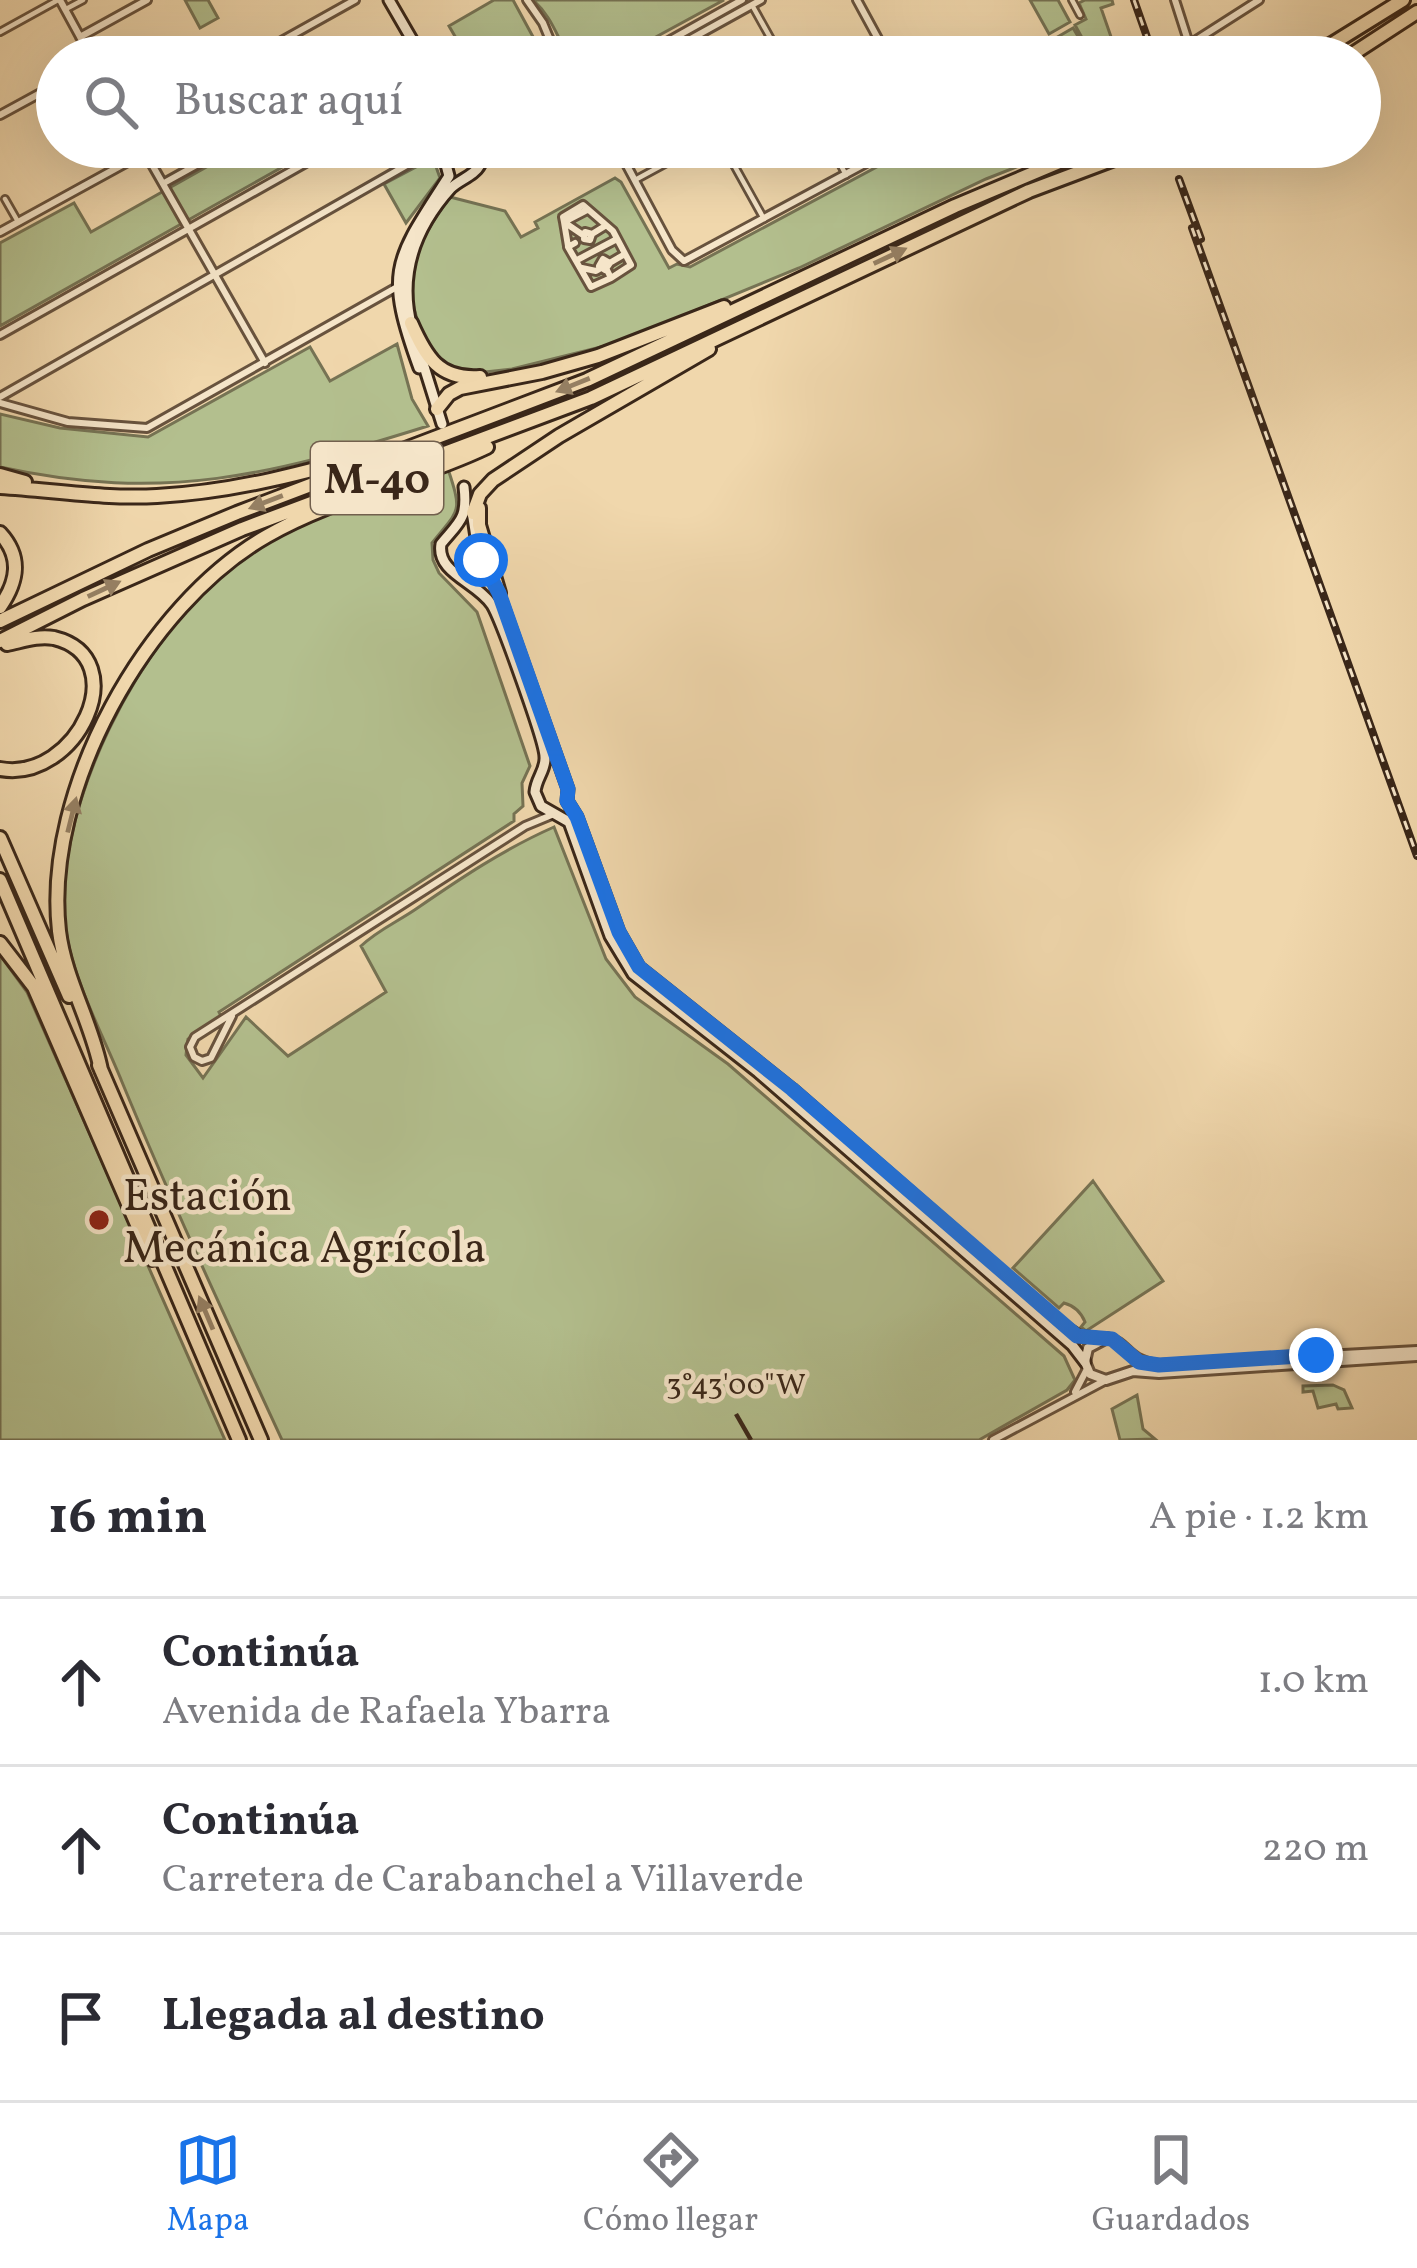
<!DOCTYPE html>
<html lang="es">
<meta charset="utf-8">
<style>
body{margin:0;font-family:Vollkorn,serif;background:#f7f7f7;color:#2b2b33}
.stop{position:absolute;width:36px;height:36px;margin:-27px;border:9px solid #1a73e8;border-radius:50%;background:#fff}
.stop.end{background:#1a73e8;border-color:#fff;box-shadow:0 3px 12px #0008}
.list{margin:0;padding:0;list-style:none}
h2{display:flex;justify-content:space-between;align-items:center;height:156px;margin:0;padding:0 48px;font-size:51px}
h2 small{font-size:39px;font-weight:400;color:#7c7c81}
.list li{display:grid;grid-template-columns:78px 1fr auto;gap:36px;align-items:center;box-sizing:border-box;height:168px;padding:0 48px;border-top:3px solid #e1e1e2}
.list b{display:block;font-size:45px;white-space:nowrap}
.list p{margin:0;font-size:39px;white-space:nowrap;color:#7c7c81}
.list em{font-size:39px;font-style:normal;color:#7c7c81}
.icon{flex:none;width:66px;height:66px;fill:none;stroke:currentColor;stroke-width:2;stroke-linecap:round;stroke-linejoin:round}
.map{position:relative;flex:none;width:1417px;height:1440px;overflow:hidden}
.search{position:absolute;background:#fff;box-shadow:0 12px 48px #0002;left:36px;right:36px;top:36px;height:132px;display:flex;align-items:center;gap:30px;box-sizing:border-box;padding:0 42px;border-radius:66px;color:#7c7c81;font-size:45px}
.sheet{height:660px;background:#fff}
nav{display:flex;justify-content:space-around;align-items:center;box-sizing:border-box;height:168px;border-top:3px solid #e1e1e2;background:#fff;font-size:33px;color:#7c7c81}
nav a{display:grid;justify-items:center;gap:6px}
nav .on{color:#1a73e8}
.map>svg:first-child{display:block}
.green{fill:#b3bf8e;stroke:#767354;stroke-width:3}
.lines{fill:none;stroke-linecap:round;stroke-linejoin:round}
.pedestrian-casing{stroke:#68533e;stroke-width:10}
.minor-casing{stroke:#68533e;stroke-width:12}
.tertiary-casing{stroke:#68533e;stroke-width:14}
.secondary-casing{stroke:#3a2719;stroke-width:15}
.motorway-casing{stroke:#3a2719;stroke-width:18}
.pedestrian{stroke:#f5e5c9;stroke-width:4.5}
.minor{stroke:#f5e5c9;stroke-width:6}
.tertiary{stroke:#f5e5c9;stroke-width:8}
.secondary{stroke:#f5e5c9;stroke-width:9}
.motorway{stroke:#f0d7ac;stroke-width:12}
.rail-casing{stroke:#3a2719;stroke-width:8}
.rail{stroke:#f5e5c9;stroke-width:3;stroke-dasharray:9;stroke-linecap:butt}
.oneway{fill:#957f62}
.route{stroke:#1a73e8;stroke-width:15}
.ticks{fill:none;stroke:#3a2719;stroke-width:4.5}
.poi-dot{fill:#8f2418;stroke:#f5e5c9;stroke-width:4.5}
.labels{text-anchor:middle;stroke-width:9;stroke-linejoin:round;paint-order:stroke}
.shield{fill:#f5e5c9;stroke:#72604e;stroke-width:3}
.shield-label{font-size:42px;font-weight:bold;fill:#3a2719}
.poi-label{font-size:45px;fill:#3a2719;stroke:#f5e5c9;text-anchor:start}
.ticks-label{font-size:30px;text-anchor:middle;fill:#3a2719;stroke:#f5e5c9;stroke-width:9;stroke-linejoin:round;paint-order:stroke}
</style>
<div class="map">
<svg width="1417" height="1440" viewBox="0 0 1417 1440">
<rect width="100%" height="100%" fill="#f0d7ac"/>
<filter id="stains"><feTurbulence type="fractalNoise" baseFrequency=".00167" numOctaves="4"/><feColorMatrix values="0 0 0 0 .2 0 0 0 0 .09 0 0 0 0 .02 0 0 0 .5 -.17"/></filter>
<radialGradient id="worn" r=".72"><stop offset=".6" stop-color="#630" stop-opacity="0"/><stop offset="1" stop-color="#630" stop-opacity=".3"/></radialGradient>
<!-- green -->
<path class="green" d="M185 0H208L218 18 200 28Z
M494 0H513L544 57H467L449 26Z
M533 0H724L619 57H569C556 35 552 17 533 0Z
M1030 0H1058L1070 22 1049 34Z
M1085 0H1112L1113 4 1101 8 1118 57H1087L1091 54 1075 25 1086 19 1079 3Z
M1073 28 1088 53 1064 57 1054 39Z
M242 147H318L0 326V243L74 203 91 232Z
M914 147H1067L986 179 799 268 617 343 512 369 467 374 439 366C399 296 402 262 450 197L505 211 521 237 538 228 535 222 615 178 621 182 669 268 677 264 690 267Z
M433 158 440 178 406 223 384 184Z
M397 344 412 399 428 426C271 475 165 503 0 467V414L60 428 148 437 310 347 330 381Z
M448 469C463 514 459 509 432 543L433 560 439 573 477 612 530 766 522 783 523 806 514 814V821L219 1012 221 1016 188 1039 186 1055 203 1078 246 1017 288 1056 386 992 361 946C378 930 397 922 416 909 461 878 504 849 554 827L606 959 635 997 728 1064 1064 1356 1075 1380 1067 1390 979 1440H282C227 1321 172 1203 122 1082 103 1035 76 986 67 937 46 815 142 632 239 561 300 518 379 496 448 469Z
M0 955 27 992 225 1440H0Z
M1093 1181 1163 1281 1086 1331 1081 1327 1085 1322C1081 1312 1075 1306 1064 1303L1059 1308 1013 1268Z
M1333 1385 1344 1390 1352 1408 1338 1409 1336 1404 1318 1408 1313 1391 1303 1392V1386Z
M1137 1395 1143 1429 1155 1439 1120 1440 1112 1409Z"/>
<g class="lines">
<!-- pedestrian casing -->
<g class="pedestrian-casing">
<path id="pedestrian" d="M1072 0 1080 15
M752 5 781 57
M66 9 83 0
M0 32 58 0
M862 57 882 46
M724 147 764 219
M831 147 846 175
M635 180 696 147
M5 199 17 220"/>
</g>
<!-- minor casing -->
<g class="minor-casing">
<path id="minor" d="M60 0 91 57
M527 0 543 23 557 57
M857 0 888 57
M1175 0 1191 50
M80 37 147 0
M1190 44 1259 0
M253 57 355 0
M640 57 742 0
M658 57 761 0
M0 115 57 84
M142 147 265 363
M617 147 672 250 684 261 896 147
M482 155 492 147
M164 183 229 147
M0 232 144 153
M592 234 590 240 584 239 585 232 592 234 605 226
M583 235 564 222 563 217 583 205 613 231 631 265 611 278 607 270
M575 243 568 247 591 287 611 278
M568 246 564 222 587 210
M579 259 617 239
M603 259 610 263 605 270 599 266Z
M582 268 596 271 625 254
M0 335 334 147
M0 397 421 157 435 151 445 154
M0 403 68 422 147 428 397 287
M232 1016 211 1058 202 1061 194 1057 190 1047 195 1037 525 826 554 814
M1075 1392 1087 1369
M993 1440 1106 1380"/>
</g>
<!-- tertiary casing -->
<g class="tertiary-casing">
<path id="tertiary" d="M1417 1351 1159 1365C1124 1360 1130 1344 1107 1338L1088 1348 1085 1362 1090 1374 1106 1380 1133 1371 1159 1373 1417 1356"/>
</g>
<!-- secondary casing -->
<g class="secondary-casing">
<path id="secondary" d="M389 0 422 57
M412 328C398 275 414 229 451 188 459 180 475 175 480 165 484 157 481 154 478 147
M417 344 442 424
M419 368C383 269 395 260 449 176L445 161 448 147
M464 487C468 519 459 522 441 544 436 573 477 582 492 605 501 620 545 741 545 757 546 770 536 778 535 792L541 806 569 822 610 936 633 974 758 1072 1072 1345 1085 1362
M472 511 479 557 490 574
M497 589 568 789 567 801 577 817 619 932 639 967 792 1089 1065 1327 1079 1336 1101 1339"/>
</g>
<!-- motorway casing -->
<g class="motorway-casing">
<path id="motorway" d="M1311 57 1403 0
M1348 57 1417 12
M411 323C426 357 439 380 480 377
M437 409 449 394 460 388 542 372 598 356 724 307
M0 475 25 482
M0 487C52 490 104 499 157 496 234 492 309 472 383 450
M479 508V525L499 593
M473 513 480 494 493 480 559 436 709 349
M0 533C22 557 18 581 0 607
M0 621 148 550 237 513 587 380 955 206 1095 147
M0 641 83 599 242 529 591 398 1029 191 1146 147
M0 769C77 783 136 658 54 638 38 635 22 641 7 644
M0 838 69 996
M0 880 239 1440
M0 943 34 987 152 1259
M99 1065 261 1440
M101 1070C92 1023 65 980 59 931 43 790 146 605 267 536 335 497 416 481 487 447"/>
</g>
<!-- pedestrian -->
<use href="#pedestrian" class="pedestrian"/>
<!-- minor -->
<use href="#minor" class="minor"/>
<!-- tertiary -->
<use href="#tertiary" class="tertiary"/>
<!-- secondary -->
<use href="#secondary" class="secondary"/>
<!-- motorway -->
<use href="#motorway" class="motorway"/>
<!-- rail casing -->
<g class="rail-casing">
<path id="rail" d="M1134 0 1154 57
M1179 179 1201 239
M1192 228 1417 856"/>
</g>
<!-- rail -->
<use href="#rail" class="rail"/>
</g>
<!-- one-way arrows -->
<defs><path id="oneway-solid" d="M-6-.8H1V-3.2L6.5 0L1 3.2V.8H-6Z" transform="scale(3)"/></defs>
<g class="oneway">
<use href="#oneway-solid" transform="translate(890 256) rotate(-25)"/>
<use href="#oneway-solid" transform="translate(573 385) rotate(158)"/>
<use href="#oneway-solid" transform="translate(266 502) rotate(159)"/>
<use href="#oneway-solid" transform="translate(104 589) rotate(-25)"/>
<use href="#oneway-solid" transform="translate(72 815) rotate(-76)"/>
<use href="#oneway-solid" transform="translate(206 1313) rotate(-113)"/>
</g>
<g class="lines">
<!-- route -->
<path class="route" d="M481 560 499 593 568 789 567 801 577 817 619 932 639 967 792 1089 1077 1336 1112 1339 1139 1362 1159 1365 1316 1355"/>
</g>
<!-- ticks -->
<path class="ticks" d="M736 1414 751 1440"/>
<!-- markers -->
<circle class="poi-dot" cx="99" cy="1220" r="12"/>
<g class="labels">
<!-- shield labels -->
<rect class="shield" x="311" y="442" width="132" height="72" rx="9"/>
<g class="shield-label">
<text x="377" y="493">M-40</text>
</g>
<!-- poi labels -->
<g class="poi-label">
<text x="123" y="1210">Estación<tspan x="123" dy="52">Mecánica Agrícola</tspan></text>
</g>
</g>
<g class="ticks-label">
<text x="736" y="1394">3°43'00"W</text>
</g>
<rect width="100%" height="100%" filter="url(#stains)"/>
<rect width="100%" height="100%" fill="url(#worn)"/>
</svg>
<div class="stop" style="left:481px;top:560px"></div>
<div class="stop end" style="left:1316px;top:1355px"></div>
<div class="search"><svg class="icon" aria-label="search" viewBox="0 0 24 24"><circle cx="10" cy="10" r="6"/><path d="M15 15l6 6"/></svg>Buscar aquí</div>
</div>
<section class="sheet">
<h2>16 min<small>A pie · 1.2 km</small></h2>
<ul class="list">
<li><svg class="icon" aria-label="ahead" viewBox="0 0 24 24"><path d="M12 20V5M6 11l6-6 6 6"/></svg><div><b>Continúa</b><p>Avenida de Rafaela Ybarra</p></div><em>1.0 km</em></li>
<li><svg class="icon" aria-label="ahead" viewBox="0 0 24 24"><path d="M12 20V5M6 11l6-6 6 6"/></svg><div><b>Continúa</b><p>Carretera de Carabanchel a Villaverde</p></div><em>220 m</em></li>
<li><svg class="icon" aria-label="arrive" viewBox="0 0 24 24"><path d="M6 21V4h12l-3 4 3 4H6"/></svg><div><b>Llegada al destino</b></div></li>
</ul>
</section>
<nav>
<a class="on"><svg class="icon" aria-label="map" viewBox="0 0 24 24"><path d="M3 6l6-2 6 2 6-2v14l-6 2-6-2-6 2zM9 4v14M15 6v14"/></svg>Mapa</a>
<a><svg class="icon" aria-label="directions" viewBox="0 0 24 24"><path d="M12 3l9 9-9 9-9-9zM9 14v-3h6M13 9l2 2-2 2"/></svg>Cómo llegar</a>
<a><svg class="icon" aria-label="saved" viewBox="0 0 24 24"><path d="M7 4h10v16l-5-4-5 4z"/></svg>Guardados</a>
</nav>
